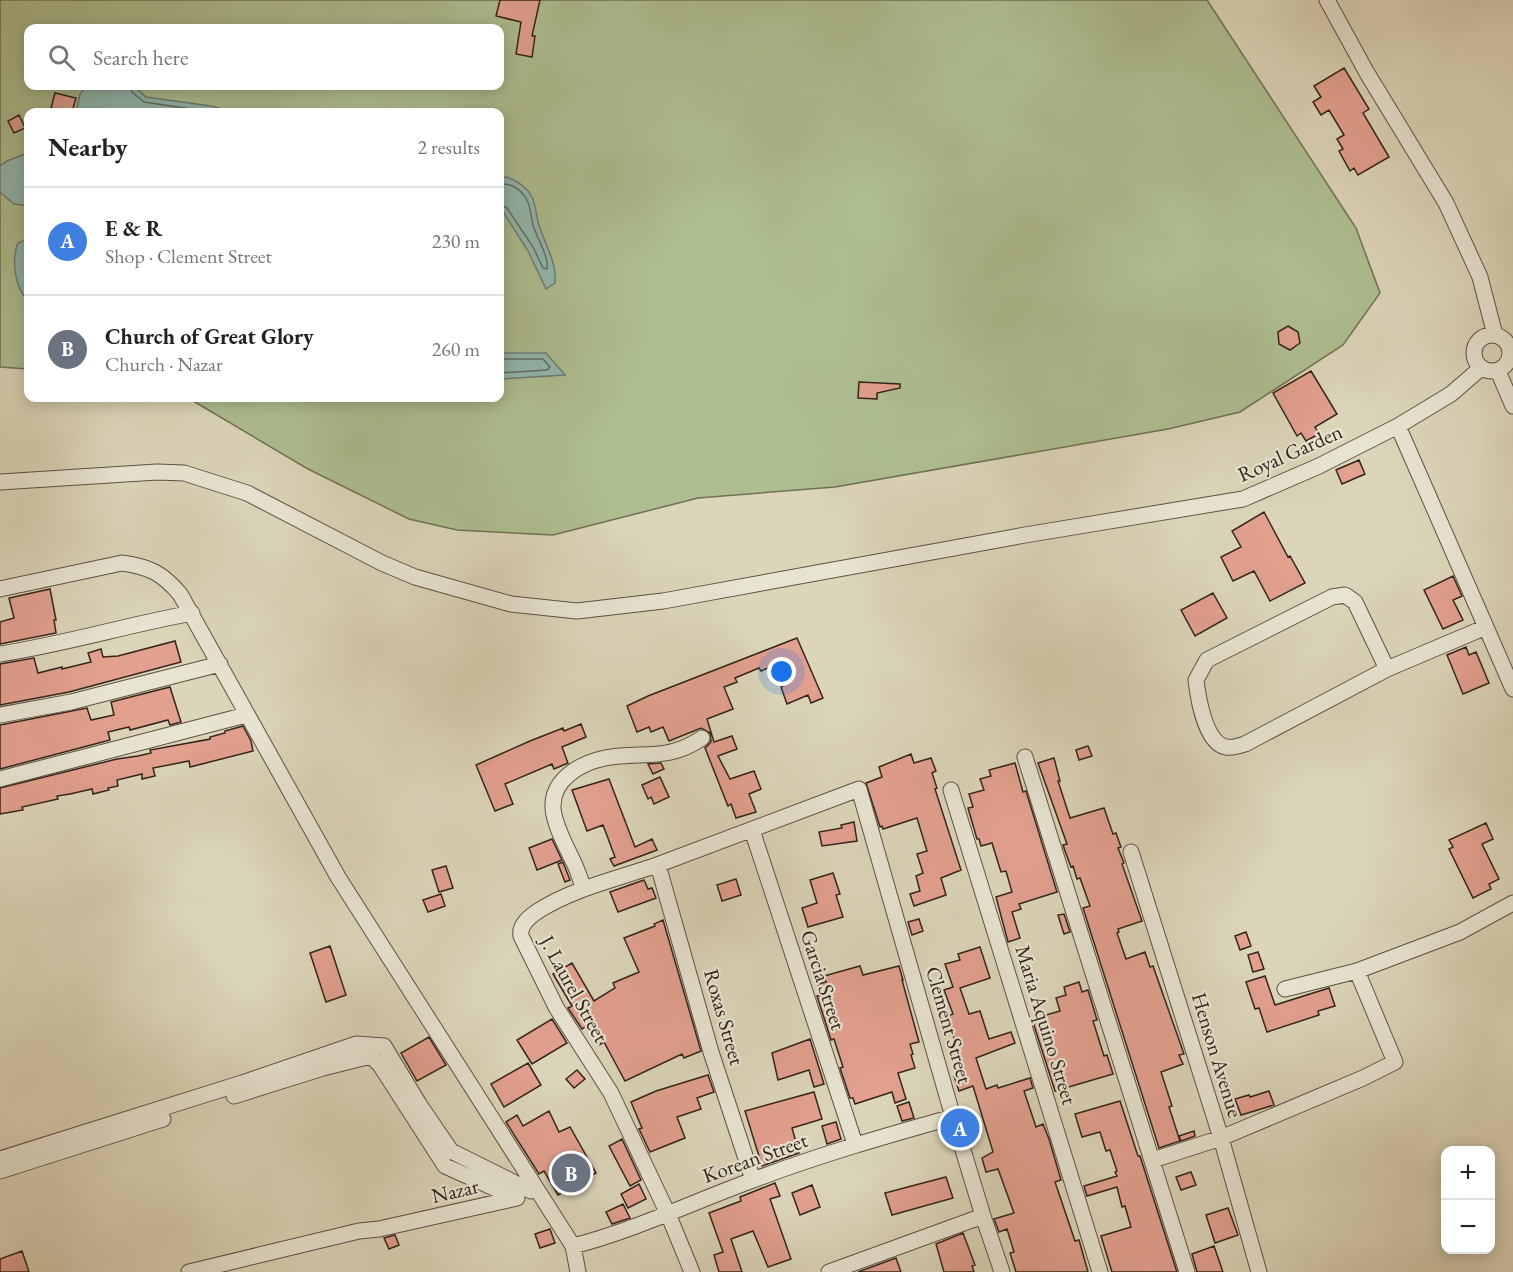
<!DOCTYPE html>
<meta charset="utf-8">
<style>
body{margin:0;font-family:"EB Garamond",serif;background:#f2f2f2;color:#222}
.controls{position:absolute;right:18px;bottom:18px;display:grid;overflow:hidden;border-radius:12px;box-shadow:0 3px 15px #0003}
.controls button{width:54px;height:54px;display:grid;place-items:center;padding:0;border:0;border-bottom:2px solid #e0e0e0;background:#fff;color:#222;font:30px sans-serif}
.you{position:absolute;left:782px;top:672px;width:21px;height:21px;margin:-15px;border:4px solid #fff;border-radius:50%;background:#1a73e8;box-shadow:0 0 0 9px #1a73e833}
.badge{display:grid;place-items:center;width:39px;height:39px;border-radius:50%;background:#8f2418;color:#fff;font-size:20px;font-weight:700}
.pin{position:absolute;translate:-50% -50%;border:3px solid #fff;box-shadow:0 2px 6px #0006}
.list{margin:0;padding:0;list-style:none}
h2{display:flex;justify-content:space-between;align-items:center;height:78px;margin:0;padding:0 24px;font-size:26px}
h2 small{font-size:20px;font-weight:400;color:#767676}
.list li{display:grid;grid-template-columns:39px 1fr auto;gap:18px;align-items:center;box-sizing:border-box;height:108px;padding:0 24px;border-top:2px solid #e0e0e0}
.list b{display:block;font-size:22px;white-space:nowrap}
.list p{margin:0;font-size:20px;white-space:nowrap;color:#767676}
.list em{font-size:20px;font-style:normal;color:#767676}
.icon{flex:none;width:33px;height:33px;fill:none;stroke:currentColor;stroke-width:2;stroke-linecap:round;stroke-linejoin:round}
.map{position:relative;flex:none;width:1513px;height:1272px;overflow:hidden}
.search{position:absolute;background:#fff;box-shadow:0 3px 15px #0003;left:24px;top:24px;width:480px;height:66px;display:flex;align-items:center;gap:15px;box-sizing:border-box;padding:0 21px;border-radius:12px;color:#767676;font-size:22px}
.panel{position:absolute;background:#fff;box-shadow:0 3px 15px #0003;left:24px;top:108px;width:480px;height:294px;border-radius:12px}
.map>svg:first-child{display:block}
.green{fill:#aebe91;stroke:#707156;stroke-width:1.5;fill-rule:evenodd}
.water{fill:#92b9b0;stroke:#6c7d74;stroke-width:1.5}
.lines{fill:none;stroke-linecap:round;stroke-linejoin:round}
.shore{stroke:#626e66;stroke-width:1.5}
.building{fill:#e2a08f;stroke:#33241b;stroke-width:1.5}
.minor-casing{stroke:#5d5042;stroke-width:17}
.minor{stroke:#e8e4d2;stroke-width:15}
.labels{text-anchor:middle;stroke-width:4.5;stroke-linejoin:round;paint-order:stroke}
.street-label{font-size:21px;fill:#33241b;stroke:#e8e4d2}
</style>
<div class="map">
<svg width="1513" height="1272" viewBox="0 0 1513 1272">
<rect width="100%" height="100%" fill="#dcd5b9"/>
<filter id="stains"><feTurbulence type="fractalNoise" baseFrequency=".00333" numOctaves="4"/><feColorMatrix values="0 0 0 0 .2 0 0 0 0 .09 0 0 0 0 .02 0 0 0 .5 -.17"/></filter>
<radialGradient id="worn" r=".72"><stop offset=".6" stop-color="#630" stop-opacity="0"/><stop offset="1" stop-color="#630" stop-opacity=".3"/></radialGradient>
<!-- green -->
<path class="green" d="M0 0H1207L1356 228 1380 293 1343 345 1240 412 1168 429 835 487 698 498 553 535 457 530 409 519 308 469 188 398H500V112H28V369L0 367ZM28 28H500V86H28Z"/>
<!-- water -->
<path class="water" d="M87 86H134L146 97 211 106 234 112H76L80 94Z
M28 153V206L14 204 0 192V166L7 161Z
M507 177C517 181 527 187 532 197 536 205 536 216 539 225 545 245 557 262 555 283L546 289 528 251 500 207V178Z
M26 240 28 241V301C15 288 11 260 18 243Z
M500 353H546L565 375 500 379Z"/>
<g class="lines">
<!-- shore -->
<path class="shore" d="M131 86 132 92 144 102 212 112
M500 184C511 183 521 189 527 200 531 208 531 220 534 228 538 240 549 257 547 269L543 268 533 247 507 208 500 205
M500 359H543L550 367 547 370 500 373"/>
</g>
<!-- building -->
<path class="building" d="M500 0H540L532 36H535L532 57 516 54 521 22 496 16Z
M1344 68 1369 109 1363 113 1389 157 1358 175 1354 168 1350 171 1339 151 1343 149 1337 139 1344 135 1329 110 1321 115 1313 102 1321 97 1314 86Z
M55 93 76 98 72 112 51 108Z
M19 115 25 128 14 133 8 121Z
M1288 326 1298 332 1300 343 1290 350 1279 344 1278 332Z
M1311 371 1337 414 1315 427 1319 434 1306 441 1301 433 1297 436 1273 393Z
M859 382 900 384V388L877 393V399L858 398Z
M1359 460 1365 474 1342 484 1336 470Z
M1264 512 1288 557 1290 556 1305 583 1270 601 1254 571 1233 581 1221 557 1241 547 1232 531Z
M1453 576 1462 596 1453 600 1463 620 1443 629 1424 590Z
M50 589 56 620H54L56 633 0 644V622L14 618 9 598Z
M1213 593 1227 618 1195 636 1181 610Z
M797 638 823 698 811 703 808 695 787 704 781 687 783 686 775 665 761 671 759 668 735 678 737 682 724 687 733 709 707 719 714 742 732 736 737 749 718 756 730 779 754 771 761 789 749 794 756 812 736 818 731 804 728 806 705 748 711 742 710 733 701 728 669 741 663 727 651 732 649 727 637 732 627 706 648 696Z
M175 641 181 662 69 692 0 705V664L34 658 38 673 62 667V669L91 662 88 653 101 649 103 657 118 656Z
M1466 647 1469 655 1476 652 1489 683 1463 694 1447 655Z
M170 687 181 722 170 725 168 720 130 730 129 727 108 732 110 740 0 769V725L87 708 91 720 114 715 111 702Z
M581 724 586 737 562 747 568 763 554 769 552 764 505 784 513 804 495 811 476 765 530 741 563 728 564 731Z
M243 726 251 741 253 751 190 767 189 761 153 768 155 776 142 779V774L117 780 118 786 108 788 109 790 93 794 92 789 70 794 57 796 58 799 22 807 23 810 0 814V788L117 759 138 756 151 753 150 750 210 739V737L225 733V731Z
M1088 746 1092 756 1079 760 1076 750Z
M911 754 914 763 931 758 936 771 932 773 937 788 935 789 961 870 941 878 946 895 914 906 910 894 920 891 916 876 923 873 917 854 927 851 917 818 883 829 882 826 880 827 866 783 882 777 879 767Z
M1054 758 1060 781H1058L1070 818 1104 808 1113 834 1116 833 1121 847 1118 848 1124 863 1122 864 1142 921 1118 929 1119 932 1117 933 1126 959 1145 952 1150 967 1153 966 1184 1054 1179 1055 1183 1064 1161 1072 1172 1106 1169 1107 1180 1141 1159 1148 1083 908 1090 906 1080 878 1077 879 1073 866 1071 867 1065 851 1063 845 1067 844 1038 763Z
M661 763 664 769 653 774 648 764Z
M1015 763 1023 792 1026 791 1057 892 1019 904 1021 909 1012 912 1020 938 1008 942 996 897 1012 892 1006 871 1001 872 992 843 981 846 979 839H977L968 808 973 807 969 794 984 790 980 779 991 776 989 770Z
M660 777 669 797 654 804 651 797 648 799 642 785Z
M609 779 635 847 652 839 657 850 614 866 610 859 615 857 603 825 587 831 572 790Z
M854 822 857 841 822 846 819 832 842 828 841 825Z
M1486 823 1493 839 1482 844 1499 879 1489 884 1491 889 1473 898 1449 849 1453 847 1449 840Z
M552 839 562 860 537 870 529 848Z
M563 862 570 880 565 882 558 864Z
M446 866 453 888 439 892 432 870Z
M833 873 840 894 836 895 843 917 808 927 802 908 817 903 810 880Z
M736 879 741 895 722 901 717 885Z
M644 880 648 889 652 888 656 898 618 912 610 892Z
M441 894 445 906 428 912 423 900Z
M1064 914 1070 932 1064 934 1058 915Z
M919 919 923 931 912 935 908 922Z
M663 920 701 1051 684 1058 682 1054 625 1081 604 1042 599 1045 588 1025 582 1029 568 1008 572 1006 553 974 572 963 594 1001 615 988 613 983 639 972 624 938 655 926 654 924Z
M1246 932 1251 946 1240 950 1235 936Z
M330 946 346 995 326 1002 310 953Z
M980 947 990 978 960 988 969 1014 980 1011 989 1039 1011 1032 1015 1043 976 1058 986 1089 997 1085 998 1088 1030 1078 1033 1088 1024 1091 1036 1127 1043 1124 1049 1139 1061 1180 1055 1182 1075 1241 1079 1240 1088 1272H1016L1010 1253 1014 1252 1007 1229 999 1232 994 1219 1014 1213 998 1169 986 1172 982 1158 993 1152 973 1086 959 1091 954 1076 960 1074 951 1045 956 1044 947 1016 953 1014 944 990 953 987 945 964 960 960 958 954Z
M1258 952 1264 969 1253 972 1248 955Z
M860 966 863 975 899 966 903 980H902L919 1042 910 1044 913 1054 911 1055 915 1068 898 1073 906 1099 895 1103 892 1092 855 1104 853 1098H850L840 1068 843 1067 834 1039 831 1040 817 996 821 995 818 984 826 982 824 976Z
M1265 976 1275 1005 1329 988 1335 1006 1318 1011 1319 1015 1267 1032 1259 1008 1255 1009 1246 982Z
M1079 982 1082 992 1088 990 1097 1020 1093 1021 1104 1056 1107 1055 1113 1074 1055 1091 1032 1019 1060 1011 1056 998 1066 995 1064 987Z
M552 1019 567 1043 532 1064 517 1040Z
M429 1037 446 1065 417 1081 401 1053Z
M810 1039 824 1084 814 1087 809 1070 778 1080 772 1053Z
M528 1063 541 1085 504 1107 491 1084Z
M577 1070 585 1079 574 1088 566 1079Z
M708 1075 714 1092 697 1098 701 1109 677 1117 685 1138 650 1152 639 1129 642 1128 631 1102 656 1091Z
M1269 1091 1274 1105 1241 1115 1235 1099 1249 1095 1250 1097Z
M814 1092 822 1119 792 1128 799 1153 762 1166 745 1111Z
M1120 1101 1138 1156H1140L1177 1272H1112L1101 1236 1131 1227 1125 1206 1122 1207 1117 1187 1087 1196 1084 1186 1117 1176 1115 1172 1117 1171 1110 1150 1106 1151 1100 1132 1082 1137 1075 1114Z
M909 1102 914 1118 902 1121 897 1106Z
M549 1111 559 1132 570 1127 596 1173 558 1195 544 1171 539 1174 506 1122 517 1115 523 1126Z
M836 1122 841 1139 827 1144 822 1126Z
M1194 1131 1195 1136 1181 1141 1179 1136Z
M622 1139 641 1180 630 1186 609 1146Z
M1191 1172 1196 1185 1181 1190 1176 1177Z
M946 1177 953 1198 892 1215 885 1193Z
M775 1183 780 1196 770 1199 791 1259 768 1267 753 1231 731 1239 742 1272H719L714 1255 723 1252 709 1213 741 1201 740 1197Z
M639 1184 646 1199 628 1208 621 1194Z
M812 1185 820 1207 800 1215 792 1193Z
M623 1204 630 1218 612 1224 606 1212Z
M1228 1208 1238 1235 1215 1243 1206 1215Z
M550 1229 555 1243 540 1248 535 1234Z
M963 1233 975 1265 972 1266 974 1272H944L936 1244Z
M395 1235 399 1245 389 1249 384 1238Z
M1214 1246 1223 1272H1197L1192 1254Z
M22 1251 29 1272H0V1259Z
M896 1258 901 1272H858Z"/>
<g class="lines">
<!-- minor casing -->
<g class="minor-casing">
<path id="minor" d="M1327 0 1367 73 1446 203 1480 277 1495 335
M1474 353a18 18 0 1 1 36 0a18 18 0 1 1-36 0Z
M1498 371 1513 406
M1398 426 1513 689
M0 482 157 472 184 473 247 493 382 563 415 577 511 604 577 611 663 601 1025 535 1243 499 1319 466 1398 426 1451 394 1481 368
M0 589 122 563C150 567 162 573 180 594L338 877 573 1246 578 1272
M0 654C65 644 127 625 192 613
M1387 669 1355 602 1345 595 1332 597 1207 660 1196 680C1198 697 1205 743 1226 747 1232 748 1239 746 1245 744L1387 669 1486 627
M0 715 71 702 220 664
M1025 757 1187 1272
M0 779 246 715
M951 790 1100 1272
M752 830 855 1144
M1131 852 1221 1138 1259 1272
M658 865 711 1052 753 1180
M584 888C580 880 578 871 574 863 567 848 553 823 553 807 552 779 581 763 605 758 642 751 667 762 702 738
M1357 971 1460 932 1513 903
M234 1096 323 1068 371 1056 380 1065 445 1166 516 1198
M0 1159 242 1083 356 1044 384 1046 419 1104 451 1151 531 1191
M1153 1160 1221 1138 1363 1078 1395 1062 1357 971 1285 989
M0 1171 163 1119
M573 1246C635 1230 693 1202 753 1180 819 1155 885 1136 953 1117
M189 1272 359 1231 379 1229 517 1198
M692 1272 668 1214 611 1093 556 1007 521 936C519 925 529 917 538 911 574 888 617 879 657 865 725 840 792 814 859 789L953 1117 983 1216 1002 1272
M829 1272 983 1216"/>
</g>
<!-- minor -->
<use href="#minor" class="minor"/>
</g>
<g class="labels">
<!-- street labels -->
<g class="street-label">
<text transform="translate(1290 453) rotate(-24)" y="7">Royal Garden</text>
<text transform="translate(823 980) rotate(72)" y="7">Garcia Street</text>
<text transform="translate(574 989) rotate(61)" y="7">J. Laurel Street</text>
<text transform="translate(724 1017) rotate(74)" y="7">Roxas Street</text>
<text transform="translate(949 1025) rotate(74)" y="7">Clement Street</text>
<text transform="translate(1046 1025) rotate(73)" y="7">Maria Aquino Street</text>
<text transform="translate(1217 1055) rotate(73)" y="7">Henson Avenue</text>
<text transform="translate(755 1158) rotate(-20)" y="7">Korean Street</text>
<text transform="translate(455 1191) rotate(-13)" y="7">Nazar</text>
</g>
</g>
<rect width="100%" height="100%" filter="url(#stains)"/>
<rect width="100%" height="100%" fill="url(#worn)"/>
</svg>
<div class="controls">
<button>+</button>
<button>−</button>
</div>
<div class="you"></div>
<div class="pin badge" style="left:960px;top:1128px;background:#3f7fe0">A</div>
<div class="pin badge" style="left:571px;top:1173px;background:#6b7280">B</div>
<div class="search"><svg class="icon" aria-label="search" viewBox="0 0 24 24"><circle cx="10" cy="10" r="6"/><path d="M15 15l6 6"/></svg>Search here</div>
<section class="panel">
<h2>Nearby<small>2 results</small></h2>
<ul class="list">
<li><span class="badge" style="background:#3f7fe0">A</span><div><b>E &amp; R</b><p>Shop · Clement Street</p></div><em>230 m</em></li>
<li><span class="badge" style="background:#6b7280">B</span><div><b>Church of Great Glory</b><p>Church · Nazar</p></div><em>260 m</em></li>
</ul>
</section>
</div>
